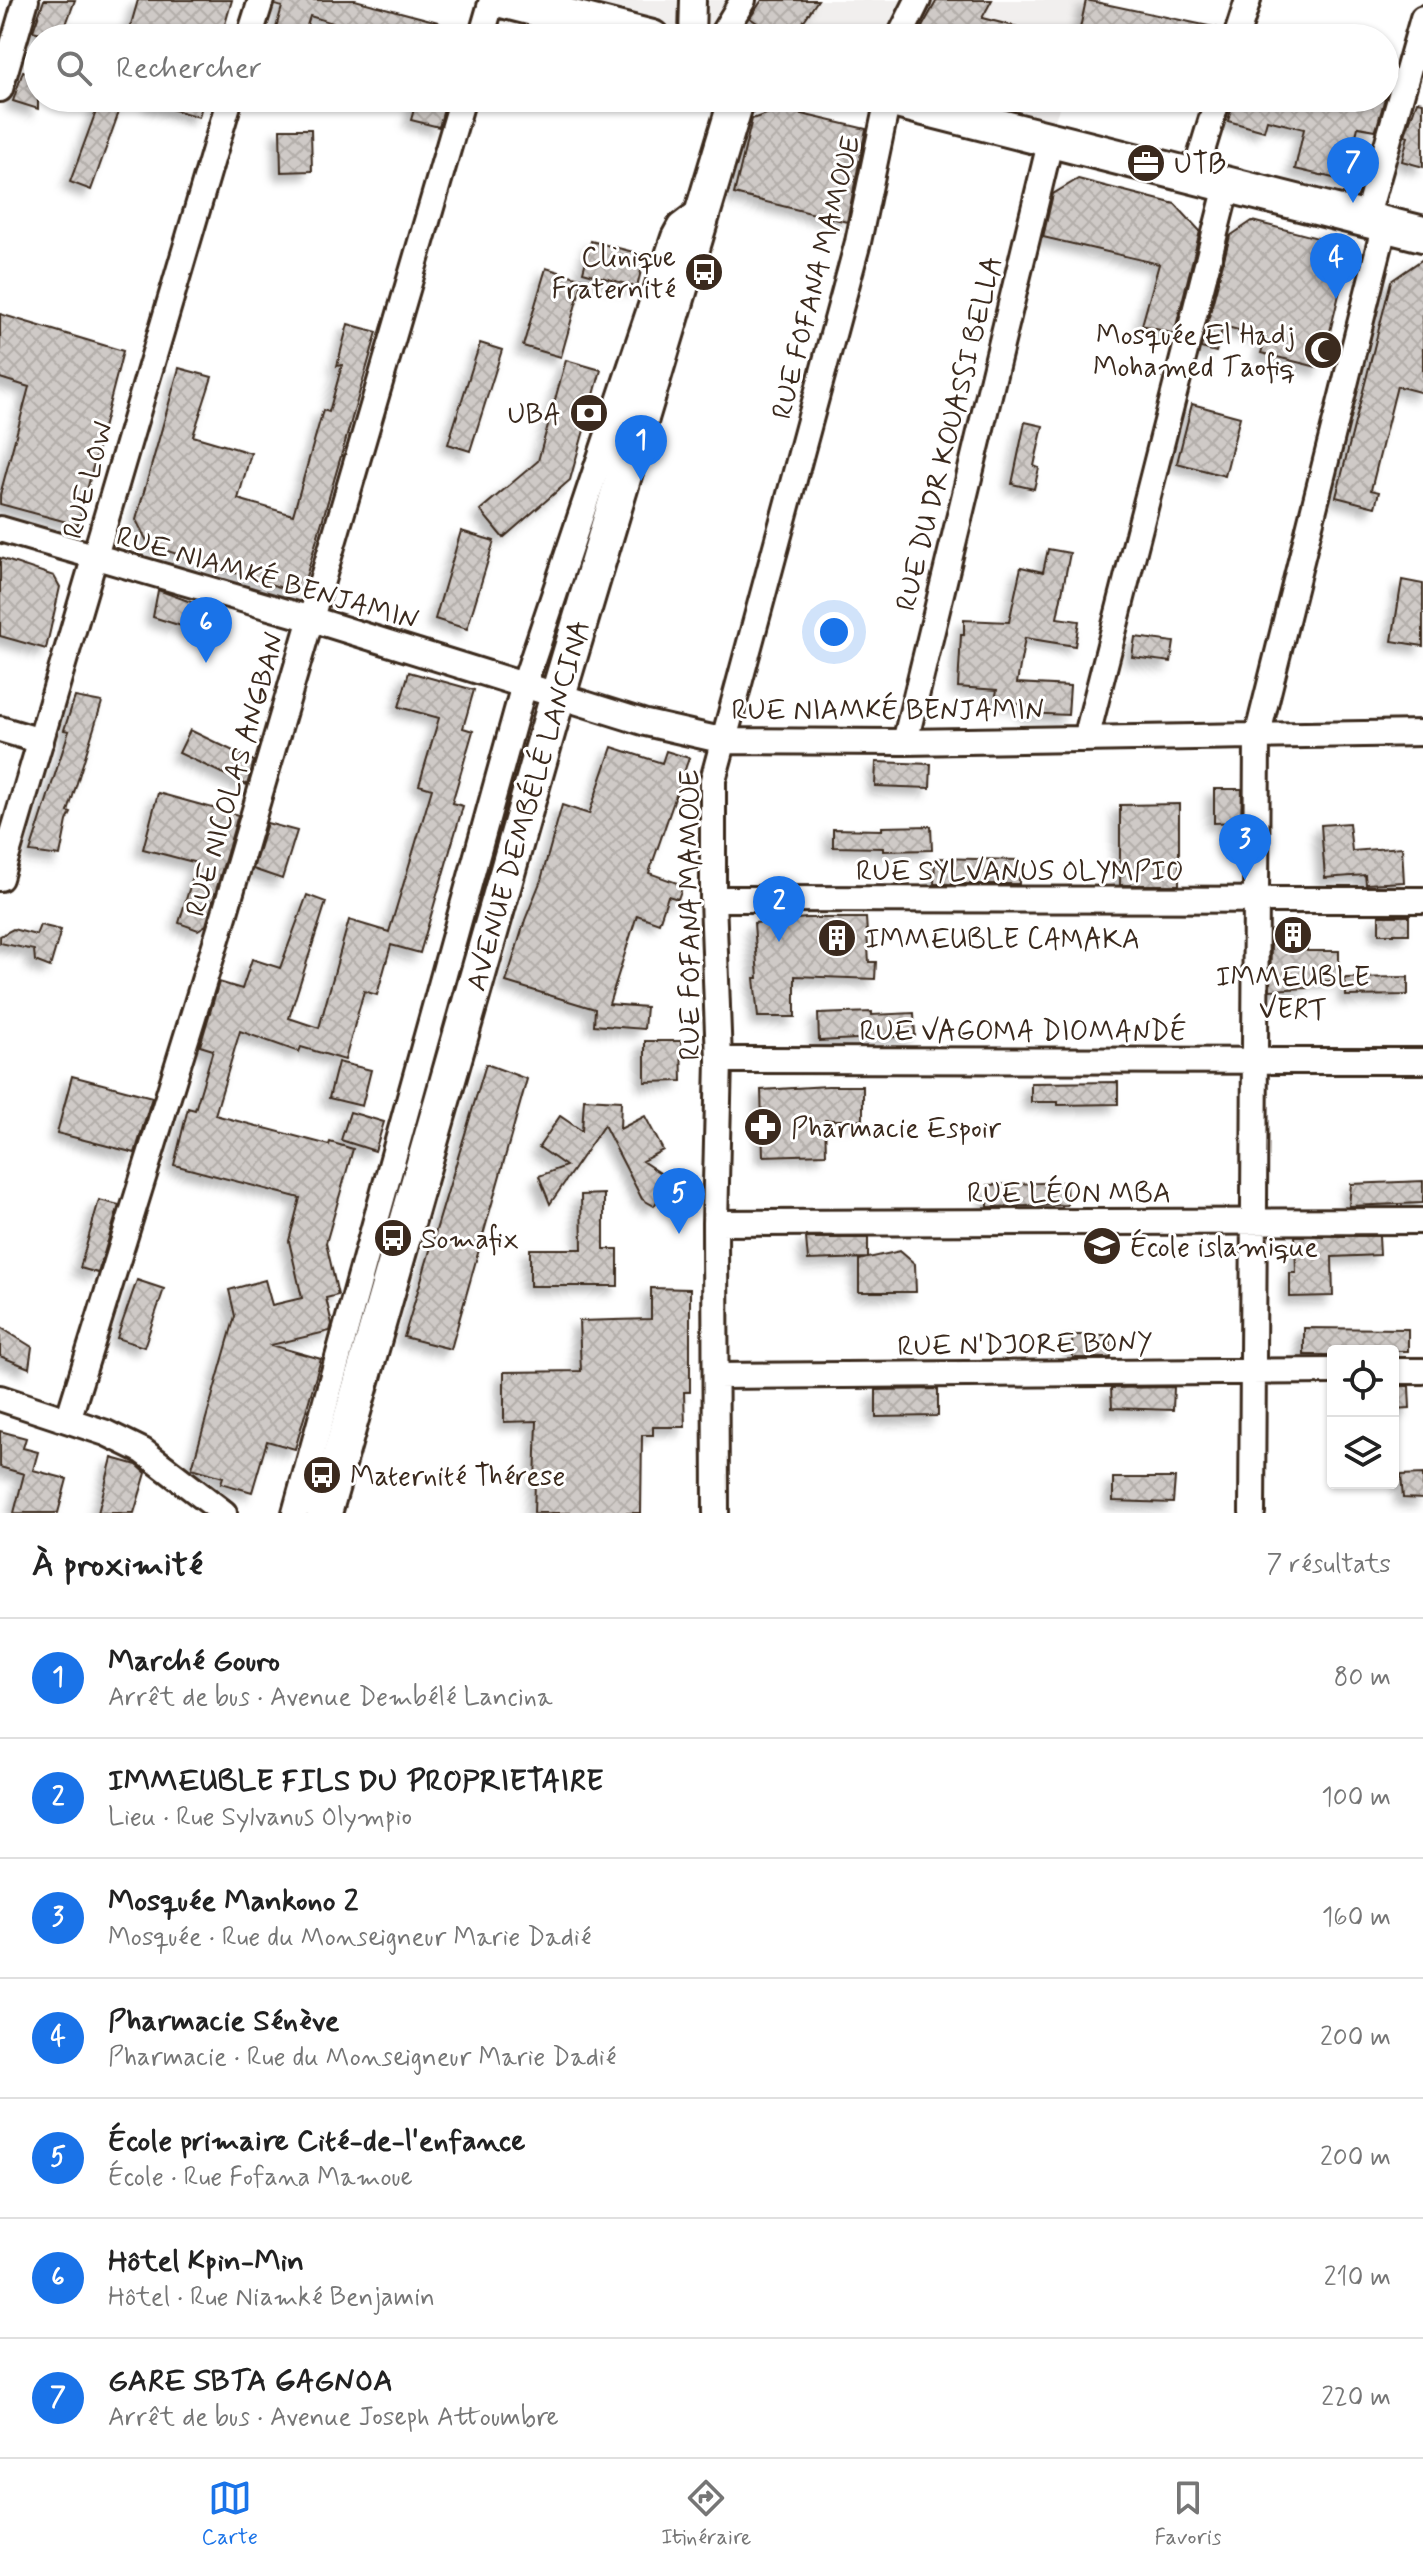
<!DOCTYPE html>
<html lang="fr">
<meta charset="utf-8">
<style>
body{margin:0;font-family:Mynerve,sans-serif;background:#f2f2f2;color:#222}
.controls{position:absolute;right:24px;bottom:24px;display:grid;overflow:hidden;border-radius:8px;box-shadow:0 2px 6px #0004}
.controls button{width:72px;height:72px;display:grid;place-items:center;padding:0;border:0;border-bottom:2px solid #e0e0e0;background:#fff;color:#222;font:40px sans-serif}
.you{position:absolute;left:834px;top:632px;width:28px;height:28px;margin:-20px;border:6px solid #fff;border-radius:50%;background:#1a73e8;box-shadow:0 0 0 12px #1a73e833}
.badge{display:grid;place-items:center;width:52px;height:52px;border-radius:50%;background:#1a73e8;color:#fff;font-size:26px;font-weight:700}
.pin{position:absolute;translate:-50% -66px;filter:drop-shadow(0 2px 4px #0008)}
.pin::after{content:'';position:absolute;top:42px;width:28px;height:24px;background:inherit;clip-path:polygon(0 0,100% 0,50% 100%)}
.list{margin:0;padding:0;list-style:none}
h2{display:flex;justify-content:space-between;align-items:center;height:104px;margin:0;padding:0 32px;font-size:34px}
h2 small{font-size:26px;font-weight:400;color:#767676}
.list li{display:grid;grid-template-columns:52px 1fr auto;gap:24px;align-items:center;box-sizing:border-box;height:120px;padding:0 32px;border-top:2px solid #e0e0e0}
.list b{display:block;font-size:30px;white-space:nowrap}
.list p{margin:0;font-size:26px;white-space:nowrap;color:#767676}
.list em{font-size:26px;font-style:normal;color:#767676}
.icon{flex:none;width:44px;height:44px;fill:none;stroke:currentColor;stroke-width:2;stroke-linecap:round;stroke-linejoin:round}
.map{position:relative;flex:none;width:1423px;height:1513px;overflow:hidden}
.search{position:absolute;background:#fff;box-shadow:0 2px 6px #0004;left:24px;right:24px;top:24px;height:88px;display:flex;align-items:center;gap:20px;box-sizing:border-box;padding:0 28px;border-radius:44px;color:#767676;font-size:30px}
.sheet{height:944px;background:#fff}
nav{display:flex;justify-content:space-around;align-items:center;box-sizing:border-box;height:112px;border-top:2px solid #e0e0e0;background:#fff;font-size:22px;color:#767676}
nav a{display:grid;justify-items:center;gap:4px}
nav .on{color:#1a73e8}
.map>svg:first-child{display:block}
.built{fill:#f1efee}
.building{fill:url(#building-cross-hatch);stroke:#3b2a1e;stroke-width:2;filter:url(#shadow)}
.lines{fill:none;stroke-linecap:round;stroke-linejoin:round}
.street-casing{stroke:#3b2a1e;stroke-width:30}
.secondary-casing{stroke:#3b2a1e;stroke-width:40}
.street{stroke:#fff;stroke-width:24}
.secondary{stroke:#fff;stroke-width:34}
.labels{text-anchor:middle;stroke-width:6;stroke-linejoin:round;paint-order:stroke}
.poi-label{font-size:28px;fill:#3b2a1e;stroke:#fff;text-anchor:start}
.street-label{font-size:28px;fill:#3b2a1e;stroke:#fff}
</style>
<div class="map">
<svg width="1423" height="1513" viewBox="0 0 1423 1513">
<defs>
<pattern id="building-cross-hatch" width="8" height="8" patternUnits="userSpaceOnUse" patternTransform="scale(2)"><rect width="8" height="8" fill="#cfcac7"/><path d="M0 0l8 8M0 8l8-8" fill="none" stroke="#b3aeaa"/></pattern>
<filter id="shadow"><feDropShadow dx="-7" dy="7" stdDeviation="4" flood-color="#0004"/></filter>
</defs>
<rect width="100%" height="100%" fill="#fff"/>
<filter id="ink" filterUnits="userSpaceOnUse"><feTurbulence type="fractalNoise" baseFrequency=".0125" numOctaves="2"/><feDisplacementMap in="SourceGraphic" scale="16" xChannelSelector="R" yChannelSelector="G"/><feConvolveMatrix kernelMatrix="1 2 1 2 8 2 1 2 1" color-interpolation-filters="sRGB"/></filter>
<g filter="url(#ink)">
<!-- built -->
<path class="built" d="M567 0H1100L1086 38H715Z
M949 98H1063L1053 125Z"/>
<!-- building -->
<path class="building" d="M44 0H75L61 38 33 31Z
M138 0H232L221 38H143L128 35Z
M276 0H355L438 22 456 38H381L310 16 303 38H273L282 7 275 5Z
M762 0H818L792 38H773L770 32 750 18Z
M937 0H992L982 18 1038 32 1037 38H916Z
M1086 0 1223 29 1221 38H1078Z
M23 71 38 76V109L13 101Z
M101 98H124L91 190 70 182Z
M151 98H204L199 117 150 103Z
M417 98H447L439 127 411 120Z
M1234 98H1385L1376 130 1358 127 1346 181 1295 169 1304 129 1267 120 1264 131 1228 121Z
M1417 101 1423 102V167L1402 161 1408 136 1405 135Z
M780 109 866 129 847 222 734 194 752 119Z
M280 129H311L312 171 281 172Z
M1078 179 1175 204 1200 231 1174 334 1142 325 1159 264 1043 237 1053 194Z
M1252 221 1341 244 1348 258 1321 368 1261 353 1266 337 1223 326 1216 352 1201 348 1230 236Z
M591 241 645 255 637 287 583 272Z
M1423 259V393L1397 386 1371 490 1379 492 1375 507 1336 497 1391 281Z
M546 268 583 279 561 357 523 346Z
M0 314 123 351 78 525 0 504V495L29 387 0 378Z
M348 324 377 332 301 594 149 545 136 520 179 368 212 377 193 436 251 453 238 499 293 515 323 410 329 412 342 365 337 366Z
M480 343 502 350 470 451 448 444Z
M566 360 601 370 570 480 503 538 480 510 538 461Z
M1192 404 1240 417 1225 476 1177 463Z
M1025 422 1043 426 1034 466 1039 468 1034 489 1012 484Z
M461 531 494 541 467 629 435 619Z
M1048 549 1070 553 1057 618 1079 621 1075 646 1025 638 1017 683 1070 686 1068 715 1025 713V705L995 700 997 690 958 687 961 635H964V620L1009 622 1021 567 1043 572Z
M0 558 54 576 60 587 46 649 0 636Z
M1402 580 1423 584V646L1392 641Z
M158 590 202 606 194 630 153 617Z
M1135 637 1174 642 1171 662 1132 657Z
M409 672 474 690 463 728 473 731 452 803 463 806 420 953 391 945 377 995 364 991 345 1060 301 1047 299 1052 240 1031 215 1115 329 1145 330 1142 353 1149 326 1243 338 1295 326 1298 332 1324 330 1331 271 1345 321 1359 295 1449 267 1441 252 1492 221 1483 223 1477 192 1468 235 1316 229 1290 265 1280 272 1305 302 1298 289 1241 300 1198 174 1165 188 1108 195 1110 213 1050 200 1046 219 982 242 989 252 959 280 968 307 895 326 902 289 1018 319 1028 349 920 389 932 432 789 419 785 439 718 399 707Z
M75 697 102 702 68 812 71 813 67 821 60 856 30 852 69 731 64 730Z
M190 730 254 761 247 785 179 753Z
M612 747 662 763 666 751 689 758 649 873 683 885 678 899 668 896 659 923 637 915 609 1004 646 1007 644 1029 594 1025 595 1009 506 982 525 920 541 880 562 805 589 814Z
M876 762 931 764 930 788 875 786Z
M1214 789H1242L1241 822 1214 823Z
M158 793 238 815 206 925 198 930 179 923 197 863 143 849Z
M1179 804V885H1120V805Z
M267 823 297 831 282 879 253 869Z
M1349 823 1352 851 1402 847 1404 882 1366 884 1365 875 1325 878 1321 825Z
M931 826 932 850 883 851V848L833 847V829L882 830V827Z
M935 858 1019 860V884H934Z
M1379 916H1409V934H1379Z
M807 918H866L869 962H876L875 979 795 976V1017H758L754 978H758L754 923Z
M40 925 61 930 50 967 35 961 34 950 0 943V936L13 929 36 935Z
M1306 925 1307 951H1339V981H1308L1307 988 1270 990 1271 945 1289 926Z
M1408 977V995L1346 996 1345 978Z
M872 1012V1015L914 1013 915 1036 819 1041 818 1014Z
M645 1041H681L682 1081 645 1082Z
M338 1062 371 1070 362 1106 329 1098Z
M486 1064 527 1079 451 1349 404 1337Z
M72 1076 152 1097 135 1153 57 1133Z
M1118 1082V1104L1058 1105V1102H1031V1083Z
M828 1086H863V1120H825L826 1154 763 1156 761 1090Z
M584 1099 621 1101 620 1129 645 1116 663 1150 642 1161 671 1180 654 1206 642 1199 604 1125 550 1204 539 1176 566 1166 539 1147 560 1116 582 1131Z
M350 1112 384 1122 375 1151 341 1140Z
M1423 1181V1203L1349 1206 1351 1184Z
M1066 1182 1067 1205 988 1207V1185Z
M604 1194V1249H618V1286H530V1249H582L581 1195Z
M99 1200 119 1205 98 1273 80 1268Z
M1295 1236H1379L1380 1255 1332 1257 1333 1296 1290 1297V1273H1296Z
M806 1238H868V1258L808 1260Z
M900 1251 915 1264 916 1292H859V1260Z
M137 1280 164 1289 144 1347 117 1338Z
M651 1288 690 1289V1392H684L685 1427H653V1435H642L641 1513H534L537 1421 504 1422V1372L581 1371 579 1321 651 1319Z
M0 1327 32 1347 29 1368 0 1356Z
M1304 1328 1408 1329V1351H1333V1355H1304Z
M1072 1335H1111V1358H1073Z
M1393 1386H1409L1410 1408 1393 1409Z
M1174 1387 1173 1410 1112 1408 1111 1388Z
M938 1389V1416L876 1417V1390Z
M0 1431 26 1438 23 1448 38 1452 33 1470 67 1479 58 1513H14L24 1474 0 1467Z
M112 1458 137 1465 146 1473 134 1513H98Z
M1423 1474V1499L1403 1498 1401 1475Z
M1113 1478H1175L1173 1503 1113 1501Z"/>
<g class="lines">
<!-- street casing -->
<g class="street-casing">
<path id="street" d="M249 38 261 0
M481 38 492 0
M692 38 693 0
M720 38 743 0
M899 38 918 0
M1236 38 1248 0
M0 89 26 0
M1194 177 1218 98
M1366 219 1423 18
M0 529 311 619 646 723 725 741 905 742 1423 733
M0 729 41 741
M1086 739 1227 186
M905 742 1051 139
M0 878 230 98
M713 899 1423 900
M719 1060 1423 1061
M715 1223 1423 1221
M1393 1371H1423
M717 1376 1333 1371
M0 1398 106 1433 143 1451 224 1513
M68 1420 224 916 463 98
M295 1513 524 685 674 237 680 226 705 207
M716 1513 715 1223 719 1060 713 899V780L858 242 888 99
M1252 1513 1257 737 1385 224"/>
</g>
<!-- secondary casing -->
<g class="secondary-casing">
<path id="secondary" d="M502 0 652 38
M885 98 1423 234
M324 1513 558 695 737 98"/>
</g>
<!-- street -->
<use href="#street" class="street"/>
<!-- secondary -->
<use href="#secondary" class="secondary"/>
</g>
</g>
<!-- icons -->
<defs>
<g id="office-disc" transform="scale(2)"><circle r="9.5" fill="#3b2a1e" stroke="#fff"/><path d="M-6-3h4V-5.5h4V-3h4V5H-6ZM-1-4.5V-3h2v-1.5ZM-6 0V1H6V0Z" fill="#fff"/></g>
<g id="bus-disc" transform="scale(2)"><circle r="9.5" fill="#3b2a1e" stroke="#fff"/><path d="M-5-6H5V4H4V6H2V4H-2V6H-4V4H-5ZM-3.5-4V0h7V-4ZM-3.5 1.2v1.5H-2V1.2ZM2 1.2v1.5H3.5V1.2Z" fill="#fff"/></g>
<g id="mosque-disc" transform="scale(2)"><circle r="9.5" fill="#3b2a1e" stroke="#fff"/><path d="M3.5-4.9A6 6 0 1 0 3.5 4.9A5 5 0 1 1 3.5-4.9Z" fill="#fff"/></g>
<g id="bank-disc" transform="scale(2)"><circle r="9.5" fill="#3b2a1e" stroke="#fff"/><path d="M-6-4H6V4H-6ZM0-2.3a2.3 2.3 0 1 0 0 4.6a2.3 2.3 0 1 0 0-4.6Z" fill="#fff"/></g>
<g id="building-disc" transform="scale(2)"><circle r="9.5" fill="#3b2a1e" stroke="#fff"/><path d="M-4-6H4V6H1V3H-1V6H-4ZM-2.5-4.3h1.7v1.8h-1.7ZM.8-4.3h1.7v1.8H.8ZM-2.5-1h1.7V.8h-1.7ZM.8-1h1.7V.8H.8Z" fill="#fff"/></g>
<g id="pharmacy-disc" transform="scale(2)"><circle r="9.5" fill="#3b2a1e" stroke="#fff"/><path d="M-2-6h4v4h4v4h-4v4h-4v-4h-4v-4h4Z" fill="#fff"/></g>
<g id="school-disc" transform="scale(2)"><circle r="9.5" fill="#3b2a1e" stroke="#fff"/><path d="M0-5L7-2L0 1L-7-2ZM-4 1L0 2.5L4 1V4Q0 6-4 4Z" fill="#fff"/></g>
</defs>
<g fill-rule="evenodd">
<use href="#office-disc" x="1146" y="163"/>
<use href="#bus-disc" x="704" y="272"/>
<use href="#mosque-disc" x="1323" y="350"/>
<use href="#bank-disc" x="589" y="413"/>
<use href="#building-disc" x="1293" y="935"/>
<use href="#building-disc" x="837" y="938"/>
<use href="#pharmacy-disc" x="763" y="1127"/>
<use href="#bus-disc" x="393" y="1238"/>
<use href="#school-disc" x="1102" y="1246"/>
<use href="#bus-disc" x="322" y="1475"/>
</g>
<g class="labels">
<!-- poi labels -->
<g class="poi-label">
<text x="1174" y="173">UTB</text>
<text x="676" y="266" text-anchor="end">Clinique<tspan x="676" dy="32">Fraternité</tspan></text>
<text x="1295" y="344" text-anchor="end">Mosquée El Hadj<tspan x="1295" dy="32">Mohamed Taofiq</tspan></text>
<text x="561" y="423" text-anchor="end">UBA</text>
<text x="865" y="948">IMMEUBLE CAMAKA</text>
<text x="1293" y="986" text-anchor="middle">IMMEUBLE<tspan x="1293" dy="32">VERT</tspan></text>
<text x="791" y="1137">Pharmacie Espoir</text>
<text x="421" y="1248">Somafix</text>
<text x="1130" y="1256">École islamique</text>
<text x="350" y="1485">Maternité Thérese</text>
</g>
<!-- street labels -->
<g class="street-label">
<text transform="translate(815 277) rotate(-76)" y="10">RUE FOFANA MAMOUE</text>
<text transform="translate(948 433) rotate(-76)" y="10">RUE DU DR KOUASSI BELLA</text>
<text transform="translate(87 480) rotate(-74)" y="10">RUE LOW</text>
<text transform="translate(268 577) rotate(16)" y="10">RUE NIAMKÉ BENJAMIN</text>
<text x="888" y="719">RUE NIAMKÉ BENJAMIN</text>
<text transform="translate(234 774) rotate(-74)" y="10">RUE NICOLAS ANGBAN</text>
<text transform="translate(527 805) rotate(-74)" y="10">AVENUE DEMBÉLÉ LANCINA</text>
<text x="1020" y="880">RUE SYLVANUS OLYMPIO</text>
<text transform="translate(689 915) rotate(-90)" y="10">RUE FOFANA MAMOUE</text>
<text x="1023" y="1040">RUE VAGOMA DIOMANDÉ</text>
<text x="1069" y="1202">RUE LÉON MBA</text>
<text transform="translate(1025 1343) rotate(-1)" y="10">RUE N'DJORE BONY</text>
</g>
</g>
</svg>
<div class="controls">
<button><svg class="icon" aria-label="locate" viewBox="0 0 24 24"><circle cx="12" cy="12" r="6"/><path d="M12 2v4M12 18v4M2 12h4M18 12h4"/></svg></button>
<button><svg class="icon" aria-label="layers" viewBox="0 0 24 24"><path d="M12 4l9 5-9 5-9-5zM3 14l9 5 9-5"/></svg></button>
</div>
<div class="you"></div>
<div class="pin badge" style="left:641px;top:481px">1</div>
<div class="pin badge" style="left:779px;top:942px">2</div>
<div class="pin badge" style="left:1245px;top:880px">3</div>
<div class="pin badge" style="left:1336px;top:299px">4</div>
<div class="pin badge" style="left:679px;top:1234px">5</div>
<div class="pin badge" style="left:206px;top:663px">6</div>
<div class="pin badge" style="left:1353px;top:203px">7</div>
<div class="search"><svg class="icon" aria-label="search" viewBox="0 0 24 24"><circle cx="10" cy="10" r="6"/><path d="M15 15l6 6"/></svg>Rechercher</div>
</div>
<section class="sheet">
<h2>À proximité<small>7 résultats</small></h2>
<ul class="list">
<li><span class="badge">1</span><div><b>Marché Gouro</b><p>Arrêt de bus · Avenue Dembélé Lancina</p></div><em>80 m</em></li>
<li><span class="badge">2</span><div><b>IMMEUBLE FILS DU PROPRIETAIRE</b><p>Lieu · Rue Sylvanus Olympio</p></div><em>100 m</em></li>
<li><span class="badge">3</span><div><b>Mosquée Mankono 2</b><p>Mosquée · Rue du Monseigneur Marie Dadié</p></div><em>160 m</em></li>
<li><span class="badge">4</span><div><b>Pharmacie Sénève</b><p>Pharmacie · Rue du Monseigneur Marie Dadié</p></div><em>200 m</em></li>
<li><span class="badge">5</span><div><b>École primaire Cité-de-l'enfance</b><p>École · Rue Fofana Mamoue</p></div><em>200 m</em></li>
<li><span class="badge">6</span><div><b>Hôtel Kpin-Min</b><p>Hôtel · Rue Niamké Benjamin</p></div><em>210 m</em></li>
<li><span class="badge">7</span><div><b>GARE SBTA GAGNOA</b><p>Arrêt de bus · Avenue Joseph Attoumbre</p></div><em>220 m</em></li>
</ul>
</section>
<nav>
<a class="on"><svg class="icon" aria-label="map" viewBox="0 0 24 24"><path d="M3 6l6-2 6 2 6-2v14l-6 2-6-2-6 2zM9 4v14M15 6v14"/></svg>Carte</a>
<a><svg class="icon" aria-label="directions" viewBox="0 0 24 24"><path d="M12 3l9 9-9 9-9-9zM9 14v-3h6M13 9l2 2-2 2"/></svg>Itinéraire</a>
<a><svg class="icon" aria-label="saved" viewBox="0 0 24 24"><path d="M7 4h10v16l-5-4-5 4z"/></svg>Favoris</a>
</nav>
